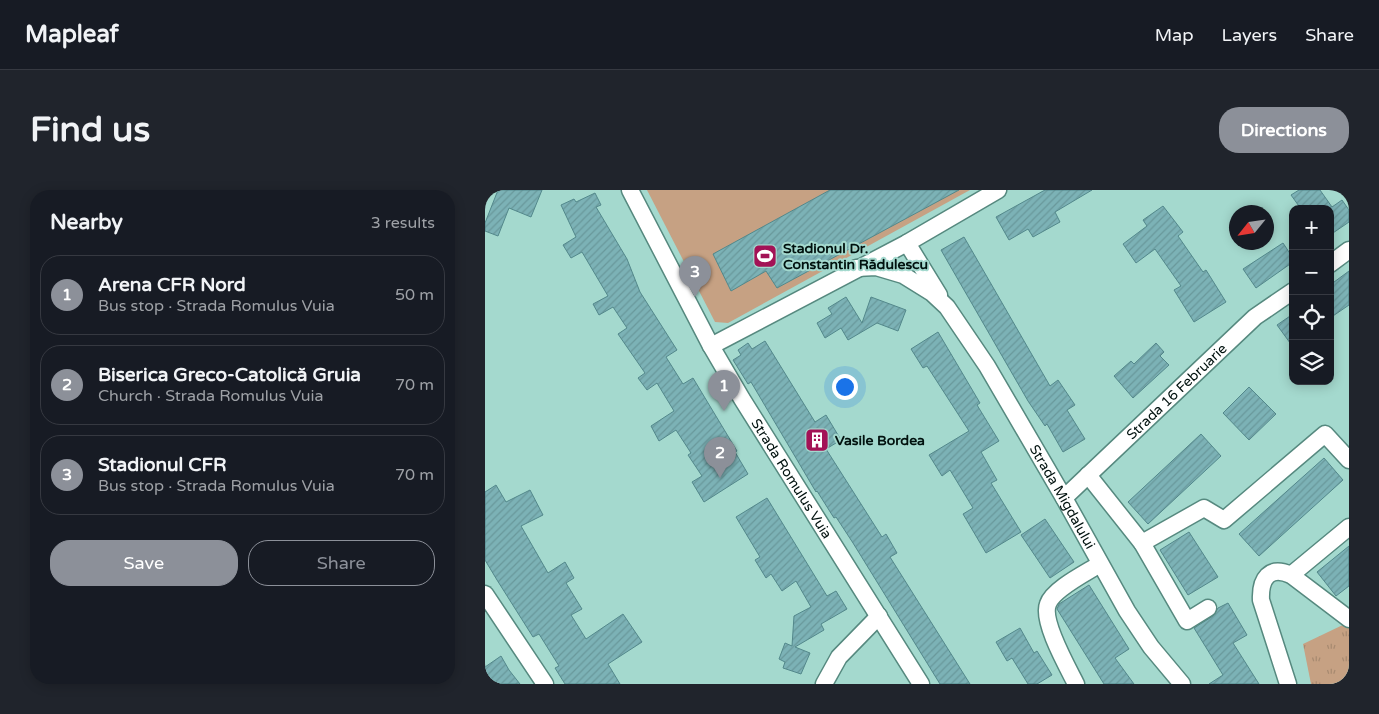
<!DOCTYPE html>
<meta charset="utf-8">
<style>
body{margin:0;font-family:"Varela Round",sans-serif;background:#20242c;color:#f1f3f6}
.controls{position:absolute;right:15px;top:15px;display:grid;overflow:hidden;border-radius:10px;box-shadow:0 2px 12px #0003}
.controls button{width:45px;height:45px;display:grid;place-items:center;padding:0;border:0;border-bottom:1px solid #363941;background:#171b24;color:#f1f3f6;font:25px sans-serif}
.compass{position:absolute;left:744px;top:15px;width:45px;height:45px;border-radius:50%;background:#171b24;box-shadow:0 2px 12px #0003;rotate:240deg}
.you{position:absolute;left:359px;top:196px;width:18px;height:18px;margin:-12px;border:4px solid #fff;border-radius:50%;background:#1a73e8;box-shadow:0 0 0 8px #1a73e833}
.badge{display:grid;place-items:center;width:32px;height:32px;border-radius:50%;background:#8c9099;color:#fff;font-size:16px;font-weight:700}
.pin{position:absolute;translate:-50% -41px;filter:drop-shadow(0 1px 2px #0008)}
.pin::after{content:'';position:absolute;top:26px;width:18px;height:15px;background:inherit;clip-path:polygon(0 0,100% 0,50% 100%)}
.list{margin:0;padding:0;list-style:none}
h2{display:flex;justify-content:space-between;align-items:center;height:65px;margin:0;padding:0 20px;font-size:21px}
h2 small{font-size:16px;font-weight:400;color:#9ea1a6}
.list li{display:grid;grid-template-columns:32px 1fr auto;gap:15px;align-items:center;box-sizing:border-box;height:80px;margin:0 10px 10px;padding:0 10px;border:1px solid #363941;border-radius:20px}
.list b{display:block;font-size:19px;white-space:nowrap}
.list p{margin:0;font-size:16px;white-space:nowrap;color:#9ea1a6}
.list em{font-size:16px;font-style:normal;color:#9ea1a6}
.actions{display:flex;gap:10px;padding:15px 20px}
.actions a{flex:1;padding:11px 0;border:1px solid #8c9099;border-radius:20px;text-align:center;font-size:18px;color:#8c9099}
.actions .main{background:#8c9099;color:#fff}
.icon{flex:none;width:28px;height:28px;fill:none;stroke:currentColor;stroke-width:2;stroke-linecap:round;stroke-linejoin:round}
.map{position:relative;flex:none;width:864px;height:494px;overflow:hidden;border-radius:20px}
header{display:flex;align-items:center;gap:30px;box-sizing:border-box;height:70px;padding:0 25px;background:#171b24;border-bottom:1px solid #363941}
header strong{font-size:24px}
nav{display:flex;gap:28px;margin-inline-start:auto;font-size:18px}
.intro{display:flex;align-items:center;justify-content:space-between;box-sizing:border-box;height:120px;padding:0 30px}
h1{margin:0;font-size:35px}
.button{padding:12px 22px;border-radius:20px;background:#8c9099;color:#fff;font-size:18px;font-weight:700}
main{display:flex;gap:30px;padding:0 30px}
aside{flex:1;background:#171b24;border-radius:20px;box-shadow:0 2px 12px #0003}
.map>svg:first-child{display:block}
.grass{fill:url(#grass-tufts)}
.garden{fill:#c6a183}
.building{fill:url(#building-hatch);stroke:#53888b}
.lines{fill:none;stroke-linecap:round;stroke-linejoin:round}
.minor-casing{stroke:#56897f;stroke-width:19}
.minor{stroke:#fff;stroke-width:16}
.labels{text-anchor:middle;stroke-width:4;stroke-linejoin:round;paint-order:stroke}
.poi-label{font-size:14px;font-weight:bold;fill:#00110e;stroke:#a4d9ce;text-anchor:start}
.street-label{font-size:14px;fill:#00110e;stroke:#a4d9ce}
</style>
<header>
<strong>Mapleaf</strong>
<nav><a>Map</a><a>Layers</a><a>Share</a></nav>
</header>
<div class="intro"><h1>Find us</h1><a class="button">Directions</a></div>
<main>
<aside>
<h2>Nearby<small>3 results</small></h2>
<ul class="list">
<li><span class="badge">1</span><div><b>Arena CFR Nord</b><p>Bus stop · Strada Romulus Vuia</p></div><em>50 m</em></li>
<li><span class="badge">2</span><div><b>Biserica Greco-Catolică Gruia</b><p>Church · Strada Romulus Vuia</p></div><em>70 m</em></li>
<li><span class="badge">3</span><div><b>Stadionul CFR</b><p>Bus stop · Strada Romulus Vuia</p></div><em>70 m</em></li>
</ul>
<div class="actions"><a class="main">Save</a><a>Share</a></div>
</aside>
<div class="map">
<svg width="864" height="494" viewBox="0 0 864 494">
<defs>
<pattern id="grass-tufts" width="24" height="20" patternUnits="userSpaceOnUse" patternTransform="scale(1.25)"><rect width="24" height="20" fill="#c6a183"/><path d="M3 7l-1-3M5 7V3M7 7l1-3M15 17l-1-3M17 17v-4M19 17l1-3" fill="none" stroke="#a88a70"/></pattern>
<pattern id="building-hatch" width="6" height="6" patternUnits="userSpaceOnUse" patternTransform="scale(1.25)"><rect width="6" height="6" fill="#7cb2b6"/><path d="M-1 1l2-2M0 6l6-6M5 7l2-2" fill="none" stroke="#69989b"/></pattern>
</defs>
<rect width="100%" height="100%" fill="#a4d9ce"/>
<!-- grass -->
<path class="grass" d="M864 432V494H826L818 454Z"/>
<!-- garden -->
<path class="garden" d="M162 0H485L243 133 230 132Z"/>
<!-- building -->
<path class="building" d="M13 0H57L46 27 24 18 13 46 0 41V33Z
M345 0H474L292 98 281 81 246 101 228 64Z
M560 0H607L570 22 575 32 548 47 543 39 524 50 511 27Z
M814 0H835L847 17 857 10 864 20V32L845 45V19H816L806 5Z
M110 3 116 15 111 17 142 69 155 102 192 160 181 167 198 194 208 188 252 261 250 262 263 284 219 312 207 292 217 286 203 265 206 263 191 240 174 251 166 236 189 221 172 193 162 200 153 188 160 183 133 144 142 138 128 117 114 125 108 114 123 106 97 62 86 68 78 55 91 47 76 15 89 9 91 12Z
M678 16 698 42 693 46 718 82 721 80 741 112 709 132 689 100 696 96 670 59 651 73 638 54 662 36 658 30Z
M479 47 565 196 573 190 590 215 582 220 600 249 578 262 562 234 560 236 543 211 456 60Z
M798 53 808 68V72L771 98 758 79Z
M864 81V115L845 128V95Z
M361 107 377 133 386 107 421 120 413 141 392 133 363 150 356 138 340 148 332 133 347 124 343 118Z
M808 124V157L792 135Z
M453 142 495 213 492 215 514 251 496 262 512 290 506 293 536 342 501 363 478 324 488 318 465 280 457 286 444 265 484 241 442 176 438 178 426 159Z
M280 151 330 232 341 225 356 250 341 259 397 347 401 344 412 363 405 367 485 494H455L368 353 351 327 349 328 332 301 331 302 266 192 263 194 248 170 256 165 253 160 263 153 267 159Z
M671 153 679 162 675 166 684 175 648 208 629 186 646 171 649 174Z
M764 197 791 224 764 250 738 223Z
M716 244 736 266 663 334 643 312Z
M839 268 858 290 774 366 754 344Z
M11 295 21 312 45 300 58 325 36 336 63 383 80 372 89 388 81 393 97 419 86 425 101 449 138 424 157 452 123 474 135 494H80L70 478 74 476 54 444 48 447 12 390 0 370V302Z
M282 308 342 406 351 401 362 419 336 434 339 440 310 457 325 463 316 484 298 478 300 472 294 469 300 453 307 456 309 426 326 417 311 391 297 401 286 384 281 388 270 370 275 367 251 327Z
M560 329 589 372 565 388 536 345Z
M704 342 733 387 703 405 675 360Z
M864 356V396L851 406 832 382Z
M604 395 644 459 630 468 649 494H619L572 419 574 414Z
M743 413 762 445 748 453 774 494H724L738 485 709 438 728 426 733 418Z
M535 438 549 463 552 461 567 485 552 494H543L527 468 522 471 511 452Z
M16 466 24 480 35 494H0V477Z"/>
<g class="lines">
<!-- minor casing -->
<g class="minor-casing">
<g id="minor">
<path id="s1" d="M145 0 226 156 257 209 436 494"/>
<path d="M422 53 454 105"/>
<path d="M845 74 864 60"/>
<path id="s2" d="M371 78 391 77 418 85 447 103 462 117 502 176 579 308 642 421 666 457 697 494"/>
<path d="M226 156 422 53 513 0"/>
<path d="M603 285 657 353 719 318 739 330 840 244 864 270"/>
<path id="s3" d="M579 308 770 127 808 101"/>
<path d="M657 353 702 431 723 418"/>
<path d="M806 385 864 337"/>
<path d="M0 404 60 494"/>
<path d="M339 494 354 467 394 426"/>
<path d="M591 494C583 478 556 431 563 414 568 399 601 383 615 374"/>
<path d="M803 494 776 410C775 389 784 375 806 385L864 429"/>
</g>
</g>
<!-- minor -->
<use href="#minor" class="minor"/>
</g>
<!-- icons -->
<defs>
<g id="stadium-square" transform="scale(1.25)"><rect x="-9" y="-9" width="18" height="18" rx="4" fill="#a31256" stroke="#a4d9ce"/><path d="M0-5a6.5 5 0 1 0 0 10a6.5 5 0 1 0 0-10ZM-3.5-1.8h7v3.6h-7Z" fill="#fff"/></g>
<g id="building-square" transform="scale(1.25)"><rect x="-9" y="-9" width="18" height="18" rx="4" fill="#a31256" stroke="#a4d9ce"/><path d="M-4-6H4V6H1V3H-1V6H-4ZM-2.5-4.3h1.7v1.8h-1.7ZM.8-4.3h1.7v1.8H.8ZM-2.5-1h1.7V.8h-1.7ZM.8-1h1.7V.8H.8Z" fill="#fff"/></g>
</defs>
<g fill-rule="evenodd">
<use href="#stadium-square" x="280" y="66"/>
<use href="#building-square" x="332" y="250"/>
</g>
<g class="labels">
<!-- poi labels -->
<g class="poi-label">
<text x="298" y="63">Stadionul Dr.<tspan x="298" dy="16">Constantin Rădulescu</tspan></text>
<text x="350" y="255">Vasile Bordea</text>
</g>
<!-- street labels -->
<g class="street-label">
<text dy="5" stroke="none"><textPath href="#s3" startOffset="155">Strada 16 Februarie</textPath></text>
<text dy="5" stroke="none"><textPath href="#s1" startOffset="331">Strada Romulus Vuia</textPath></text>
<text dy="5" stroke="none"><textPath href="#s2" startOffset="325">Strada Migdalului</textPath></text>
</g>
</g>
</svg>
<div class="controls">
<button>+</button>
<button>−</button>
<button><svg class="icon" aria-label="locate" viewBox="0 0 24 24"><circle cx="12" cy="12" r="6"/><path d="M12 2v4M12 18v4M2 12h4M18 12h4"/></svg></button>
<button><svg class="icon" aria-label="layers" viewBox="0 0 24 24"><path d="M12 4l9 5-9 5-9-5zM3 14l9 5 9-5"/></svg></button>
</div>
<svg class="compass" viewBox="-18 -18 36 36"><path d="M0-13l5 13h-10z" fill="#e53935"/><path d="M0 13l5-13h-10z" fill="#9ea1a6"/></svg>
<div class="you"></div>
<div class="pin badge" style="left:239px;top:221px">1</div>
<div class="pin badge" style="left:235px;top:288px">2</div>
<div class="pin badge" style="left:210px;top:107px">3</div>
</div>
</main>
